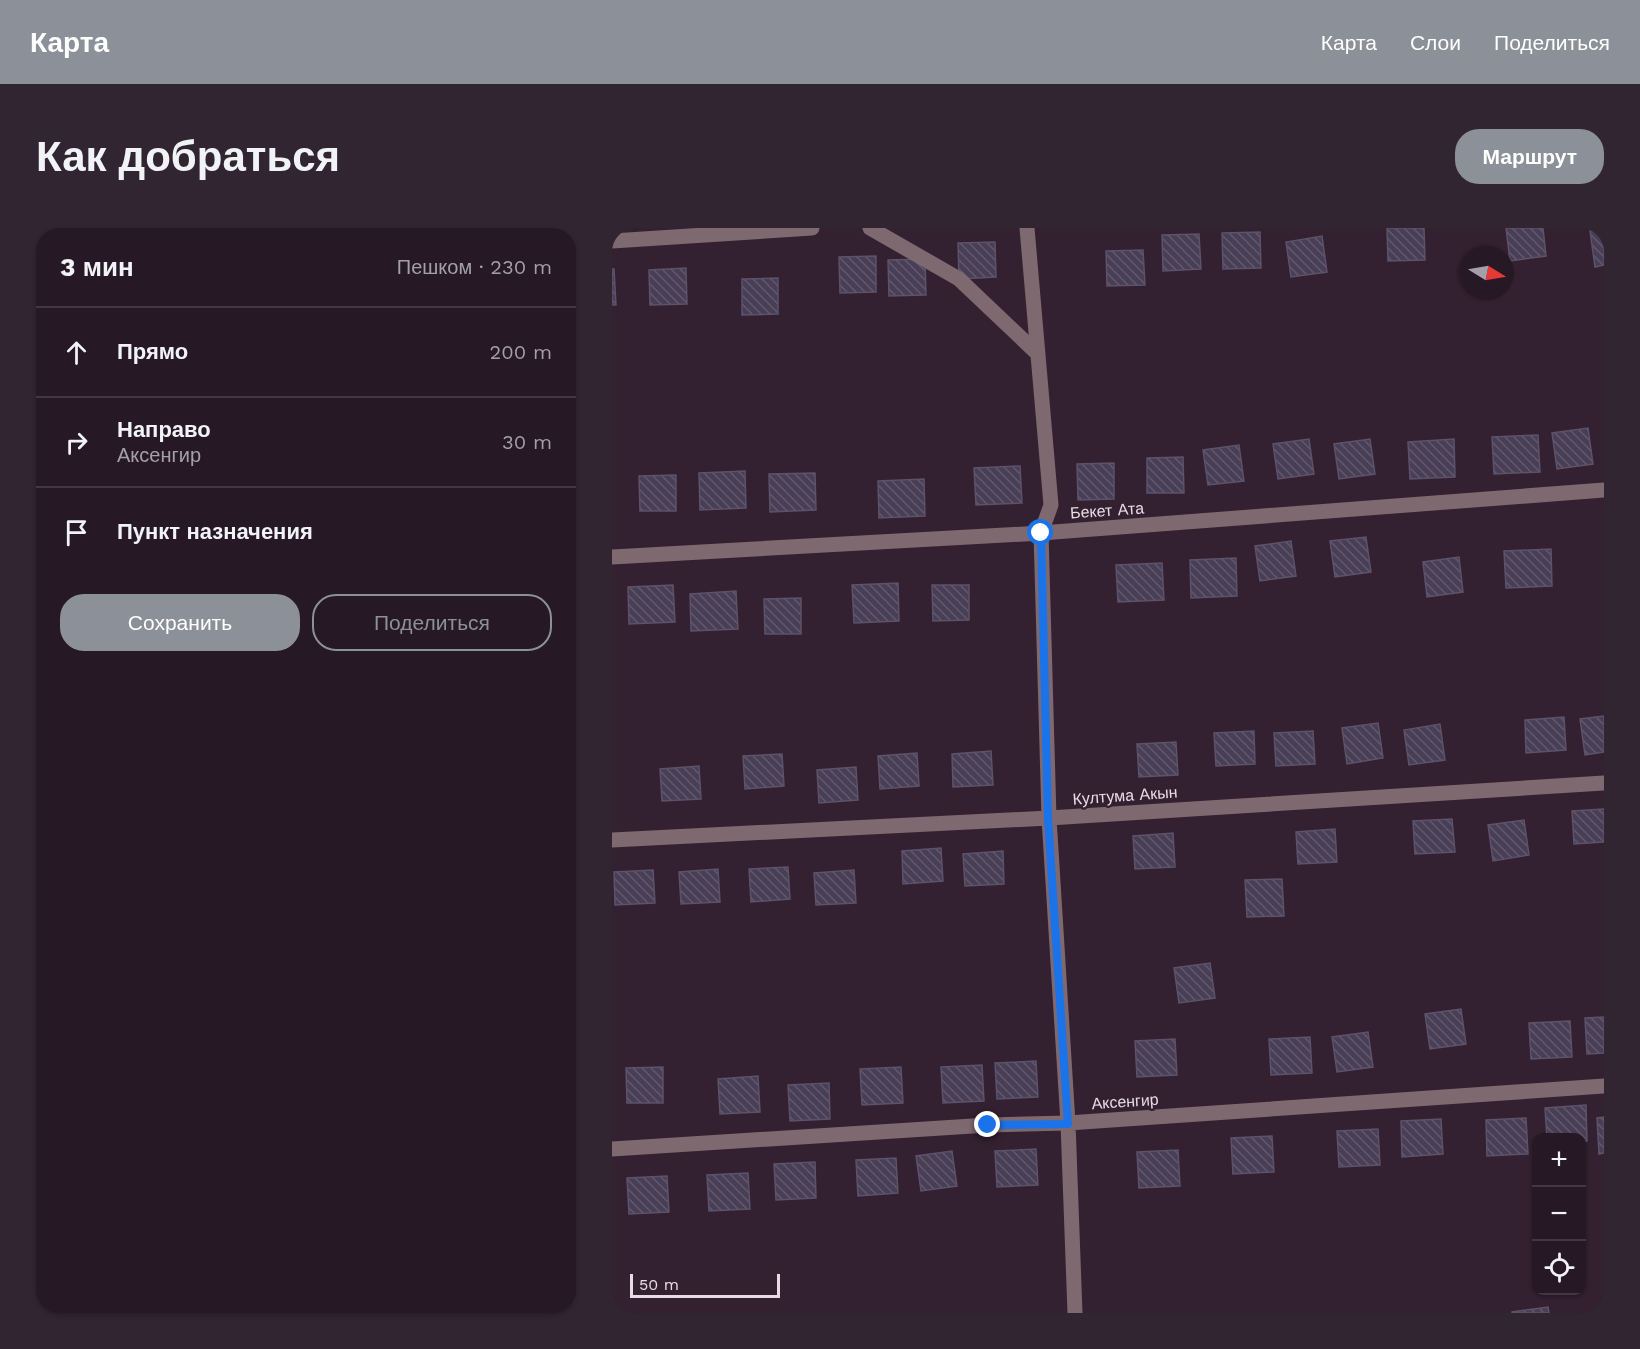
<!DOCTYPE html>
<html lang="ru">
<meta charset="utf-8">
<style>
body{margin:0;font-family:"Work Sans",sans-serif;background:#322532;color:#f1f3f6}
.controls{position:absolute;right:18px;bottom:18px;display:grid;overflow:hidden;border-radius:12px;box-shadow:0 2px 4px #0004}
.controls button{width:54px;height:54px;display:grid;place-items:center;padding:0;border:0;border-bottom:2px solid #423742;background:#261825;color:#f1f3f6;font:30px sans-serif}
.compass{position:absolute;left:848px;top:18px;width:54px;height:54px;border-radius:50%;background:#261825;box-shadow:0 2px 4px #0004;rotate:101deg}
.scale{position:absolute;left:18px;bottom:15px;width:150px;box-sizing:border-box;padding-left:6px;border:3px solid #e7dbe6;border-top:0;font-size:16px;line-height:21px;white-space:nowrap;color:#e7dbe6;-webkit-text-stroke:4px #332031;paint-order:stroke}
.stop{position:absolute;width:18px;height:18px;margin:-14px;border:4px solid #1a73e8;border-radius:50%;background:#fff}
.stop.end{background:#1a73e8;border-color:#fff;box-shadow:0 2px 6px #0008}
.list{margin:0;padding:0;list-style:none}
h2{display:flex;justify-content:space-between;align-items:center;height:78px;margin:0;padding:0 24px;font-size:26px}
h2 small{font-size:20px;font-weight:400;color:#a4a0a7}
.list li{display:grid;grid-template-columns:39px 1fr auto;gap:18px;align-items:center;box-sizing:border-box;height:90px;padding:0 24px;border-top:2px solid #423742}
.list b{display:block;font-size:22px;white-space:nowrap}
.list p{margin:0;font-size:20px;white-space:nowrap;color:#a4a0a7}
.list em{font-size:20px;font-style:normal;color:#a4a0a7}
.actions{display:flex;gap:12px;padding:18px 24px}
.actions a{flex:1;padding:14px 0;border:2px solid #8c9099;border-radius:24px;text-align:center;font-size:21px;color:#8c9099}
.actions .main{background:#8c9099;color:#fff}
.icon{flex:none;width:33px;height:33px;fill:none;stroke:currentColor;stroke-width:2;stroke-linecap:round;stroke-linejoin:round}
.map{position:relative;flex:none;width:992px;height:1085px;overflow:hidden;border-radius:24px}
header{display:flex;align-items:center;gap:36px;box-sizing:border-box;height:84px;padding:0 30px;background:#8c9099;color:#fff}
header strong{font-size:28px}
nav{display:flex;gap:33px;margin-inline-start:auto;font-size:21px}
.intro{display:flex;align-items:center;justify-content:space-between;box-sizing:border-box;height:144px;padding:0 36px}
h1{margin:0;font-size:42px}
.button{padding:15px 27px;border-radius:24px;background:#8c9099;color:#fff;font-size:21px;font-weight:700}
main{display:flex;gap:36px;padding:0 36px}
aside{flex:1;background:#261825;border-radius:24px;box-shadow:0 2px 4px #0004}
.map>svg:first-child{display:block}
.building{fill:url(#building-back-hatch);stroke:#5c526a;stroke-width:1.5}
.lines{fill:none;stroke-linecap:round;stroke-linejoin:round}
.minor{stroke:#7f6970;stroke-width:15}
.route{stroke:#1a73e8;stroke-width:8}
.labels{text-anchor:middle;stroke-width:5;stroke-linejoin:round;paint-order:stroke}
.street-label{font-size:16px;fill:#e7dbe6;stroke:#332031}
</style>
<header>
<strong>Карта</strong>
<nav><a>Карта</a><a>Слои</a><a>Поделиться</a></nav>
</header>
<div class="intro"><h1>Как добраться</h1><a class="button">Маршрут</a></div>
<main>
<aside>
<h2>3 мин<small>Пешком · 230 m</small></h2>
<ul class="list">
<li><svg class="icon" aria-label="ahead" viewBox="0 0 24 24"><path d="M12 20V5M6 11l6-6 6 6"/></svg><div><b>Прямо</b></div><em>200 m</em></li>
<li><svg class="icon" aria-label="right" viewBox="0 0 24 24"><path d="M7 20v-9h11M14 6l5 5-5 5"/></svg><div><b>Направо</b><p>Аксенгир</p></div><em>30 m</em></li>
<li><svg class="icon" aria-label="arrive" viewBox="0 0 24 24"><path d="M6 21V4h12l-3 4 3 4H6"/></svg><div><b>Пункт назначения</b></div></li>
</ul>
<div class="actions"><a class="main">Сохранить</a><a>Поделиться</a></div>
</aside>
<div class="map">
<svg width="992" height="1085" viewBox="0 0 992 1085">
<defs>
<pattern id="building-back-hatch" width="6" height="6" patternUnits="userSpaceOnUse" patternTransform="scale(1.5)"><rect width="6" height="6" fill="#483e55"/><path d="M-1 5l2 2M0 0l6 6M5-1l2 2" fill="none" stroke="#62596d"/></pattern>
</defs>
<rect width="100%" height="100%" fill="#332031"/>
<!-- building -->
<path class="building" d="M775 0H812L813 32 776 33Z
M894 0H931L934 28 898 33Z
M992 2V37L983 39 978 3Z
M648 4 649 40 611 41 610 5Z
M587 6 589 41 551 43 550 7Z
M710 8 715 44 679 49 674 14Z
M383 14 384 49 347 51 346 15Z
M531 22 533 57 495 58 494 23Z
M264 28V64L228 65 227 29Z
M313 31 314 67 277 68 276 32Z
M74 40 75 76 38 77 37 42Z
M0 41H2L4 77H0Z
M166 50V86L130 87V51Z
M976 200 981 236 945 241 940 205Z
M926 207 928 244 882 246 880 209Z
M697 211 702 246 666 251 661 216Z
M758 211 763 246 727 251 722 216Z
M842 211 843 249 798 251 796 214Z
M627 217 632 253 596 257 591 222Z
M571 229 572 265H535V230Z
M502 235V271L466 272 465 236Z
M408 238 410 275 364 277 362 240Z
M133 243 134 280 88 282 87 245Z
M203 245 204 282 158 284 157 246Z
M64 247V283H28L27 248Z
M312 251 313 288 267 290 266 253Z
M754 309 759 344 723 349 718 313Z
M679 313 684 348 648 353 643 318Z
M939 321 940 358 894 360 892 323Z
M847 329 851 364 815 369 811 334Z
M624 330 625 368 579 370 578 332Z
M550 335 552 372 506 374 504 337Z
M286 355 287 393 242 395 240 357Z
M61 357 63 394 17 396 16 359Z
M320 357H357V392L321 393Z
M124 363 126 401 79 403 78 366Z
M189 370V406H153L152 371Z
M992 488V524L973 527 968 491Z
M952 489 954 522 914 525 913 492Z
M766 495 771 530 735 536 730 500Z
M828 496 833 532 797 537 792 502Z
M642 503 643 536 604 538 602 505Z
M701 503 703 536 664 538 662 505Z
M564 514 566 547 527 549 525 516Z
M379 523 381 557 341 559 340 526Z
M305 525 307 558 268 561 266 528Z
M170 526 172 558 133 561 131 528Z
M87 538 89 571 50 573 48 541Z
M244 539 246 572 207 575 205 542Z
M992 581V614L962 616 960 583Z
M840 591 843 624 803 626 801 593Z
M912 592 917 627 881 633 876 597Z
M723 601 725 634 686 636 684 604Z
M561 605 563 639 523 641 521 608Z
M329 620 331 653 291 656 290 623Z
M391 623 392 656 353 658 351 626Z
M176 639 178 671 139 674 137 641Z
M106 641 108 674 69 676 67 644Z
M41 642 43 675 3 677 2 644Z
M242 642 244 675 204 677 202 645Z
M670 651 672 688 635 689 633 652Z
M598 735 603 770 567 775 562 740Z
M849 781 854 816 818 821 813 786Z
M992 789V825L975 826 973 790Z
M958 793 960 829 919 831 917 795Z
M756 804 761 839 725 844 720 809Z
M698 809 700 845 659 847 657 811Z
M563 811 565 847 525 849 523 813Z
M424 833 426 869 385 871 383 835Z
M370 837 372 873 331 875 329 839Z
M51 839V875H15L14 840Z
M289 839 291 875 250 877 248 841Z
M146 848 148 884 108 886 106 851Z
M217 855 218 891 178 893 176 857Z
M974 877 975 913H969V910H935L933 880Z
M992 889V925L987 926 985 890Z
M914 890 916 926 875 928 874 892Z
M829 891 831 926 790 929 789 893Z
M766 901 768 937 727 939 725 903Z
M660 908 662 944 621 946 619 910Z
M424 921 426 957 385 959 383 923Z
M566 922 568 958 527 960 525 924Z
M340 923 345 958 309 963 304 928Z
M284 930 286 965 246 968 244 932Z
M203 934 204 970 164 972 162 936Z
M136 945 138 981 97 983 95 947Z
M55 948 57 984 17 986 15 950Z
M936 1079 937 1085H900V1084Z"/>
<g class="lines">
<!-- minor -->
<path class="minor" d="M258 0 347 51 426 126
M415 0 439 277 429 305 437 590 456 895 463 1085
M0 13 200 0
M0 329 429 305 992 262
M0 612 437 590 992 555
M0 921 376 897 456 895 992 858"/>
</g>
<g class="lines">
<!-- route -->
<path class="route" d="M376 897 456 896 436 590 429 305"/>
</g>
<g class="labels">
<!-- street labels -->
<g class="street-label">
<text transform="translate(495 282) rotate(-4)" y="6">Бекет Ата</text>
<text transform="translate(513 567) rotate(-4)" y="6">Култума Акын</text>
<text transform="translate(513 873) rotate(-4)" y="6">Аксенгир</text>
</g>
</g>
</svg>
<div class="controls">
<button>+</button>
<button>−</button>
<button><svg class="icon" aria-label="locate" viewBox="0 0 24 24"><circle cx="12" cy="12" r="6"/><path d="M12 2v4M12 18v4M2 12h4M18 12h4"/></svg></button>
</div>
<svg class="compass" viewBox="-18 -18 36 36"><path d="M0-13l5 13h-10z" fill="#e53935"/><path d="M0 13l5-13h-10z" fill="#a4a0a7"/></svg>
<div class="scale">50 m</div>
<div class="stop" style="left:429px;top:305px"></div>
<div class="stop end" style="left:376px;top:897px"></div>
</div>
</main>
